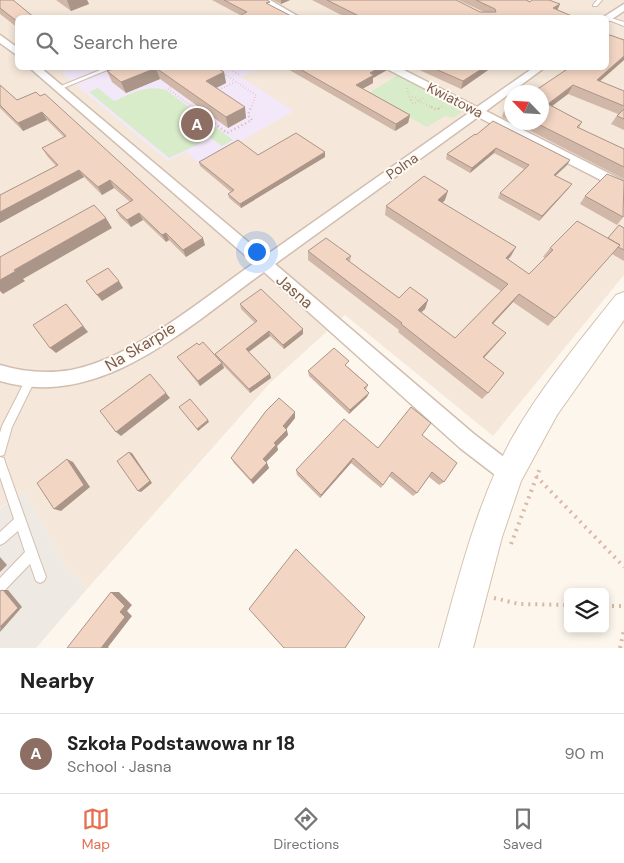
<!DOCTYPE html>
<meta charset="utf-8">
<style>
body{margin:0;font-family:"DM Sans",sans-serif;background:#f2f2f2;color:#222}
.controls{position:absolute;right:15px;bottom:15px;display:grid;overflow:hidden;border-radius:8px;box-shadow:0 2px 8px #0003}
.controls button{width:45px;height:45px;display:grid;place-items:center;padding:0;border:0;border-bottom:1px solid #e0e0e0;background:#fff;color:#222;font:25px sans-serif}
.compass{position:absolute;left:504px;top:85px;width:45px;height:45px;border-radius:50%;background:#fff;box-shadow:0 2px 8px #0003;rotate:295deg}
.you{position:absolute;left:256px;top:251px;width:18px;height:18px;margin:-12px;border:4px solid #fff;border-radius:50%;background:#1a73e8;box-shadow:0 0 0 8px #1a73e833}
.badge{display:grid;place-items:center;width:32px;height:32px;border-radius:50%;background:#e76f51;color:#fff;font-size:16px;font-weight:700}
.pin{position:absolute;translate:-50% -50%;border:2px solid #fff;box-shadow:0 1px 5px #0006}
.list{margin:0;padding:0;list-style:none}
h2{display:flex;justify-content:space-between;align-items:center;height:65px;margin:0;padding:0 20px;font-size:21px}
h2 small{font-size:16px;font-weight:400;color:#767676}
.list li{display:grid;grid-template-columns:32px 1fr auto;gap:15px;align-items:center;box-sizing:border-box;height:80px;padding:0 20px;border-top:1px solid #e0e0e0}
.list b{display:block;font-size:19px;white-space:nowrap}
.list p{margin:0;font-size:16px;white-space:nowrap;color:#767676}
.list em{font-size:16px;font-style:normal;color:#767676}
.icon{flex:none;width:28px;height:28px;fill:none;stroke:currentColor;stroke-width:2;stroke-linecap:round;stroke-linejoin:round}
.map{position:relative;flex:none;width:624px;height:648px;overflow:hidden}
.search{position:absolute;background:#fff;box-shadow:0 2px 8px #0003;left:15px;right:15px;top:15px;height:55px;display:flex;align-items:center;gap:12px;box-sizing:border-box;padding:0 18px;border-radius:8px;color:#767676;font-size:19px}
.sheet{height:145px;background:#fff}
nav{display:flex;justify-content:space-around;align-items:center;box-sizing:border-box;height:70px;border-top:1px solid #e0e0e0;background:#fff;font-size:14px;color:#767676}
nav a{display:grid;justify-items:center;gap:2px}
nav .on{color:#e76f51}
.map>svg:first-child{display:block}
.residential{fill:#f5e8da;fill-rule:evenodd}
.industrial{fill:#efe9e4}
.education{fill:#f3e8fa}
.green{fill:#d8ecc9}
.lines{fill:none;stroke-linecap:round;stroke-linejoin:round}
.lane-casing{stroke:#d1beb0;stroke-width:2}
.street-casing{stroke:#d1beb0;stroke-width:3}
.secondary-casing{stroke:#d6c0b0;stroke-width:2}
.path-far2{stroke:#d9b8a5;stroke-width:2;stroke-dasharray:0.5 2.5;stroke-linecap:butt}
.path-far1{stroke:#d9b8a5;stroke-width:2.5;stroke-dasharray:1 3;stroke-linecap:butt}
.path{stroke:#d9b8a5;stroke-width:4;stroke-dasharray:2 5;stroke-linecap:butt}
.lane{fill:#fff;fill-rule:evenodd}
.street{fill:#fff;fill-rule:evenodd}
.secondary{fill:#fff;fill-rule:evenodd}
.wall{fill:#d1b7a8}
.shaded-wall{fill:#aa9588}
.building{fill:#f3d5c3;stroke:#aa9588}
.labels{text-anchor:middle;stroke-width:4;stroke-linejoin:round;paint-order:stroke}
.far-street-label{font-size:14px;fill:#7a5c4d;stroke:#fffaf3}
.street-label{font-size:16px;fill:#7a5c4d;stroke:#fffaf3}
</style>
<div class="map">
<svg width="624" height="648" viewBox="0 0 624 648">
<rect width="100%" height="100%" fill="#fdf6ec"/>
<!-- residential -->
<path class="residential" d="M0 0H624V275L493 436 345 315 270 383 87 589 65 565 24 490 0 508ZM18 18H606V68H18ZM512 92H542V122H512Z"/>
<!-- industrial -->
<path class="industrial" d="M24 490 65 565 87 589 36 648H0V509Z"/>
<!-- education -->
<path class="education" d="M74 68H260L241 77 294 111 200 164 186 152 168 161 62 73Z"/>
<!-- green -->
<path class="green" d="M398 75 454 105 463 111 454 118 445 116 427 127 367 94Z
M98 88 114 101C131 94 147 84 166 90L233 140 222 146 208 136 201 143 169 158 89 92Z"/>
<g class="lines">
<!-- lane casing -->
<g class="lane-casing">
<path id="lane" d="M597 0H602L597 6H593V5Z
M608 17 624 22V26L606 19V18Z
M105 68H112L61 89 56 88Z
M30 376 33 377 35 380 12 427 4 455 0 456V433L2 426 27 377Z
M0 457 4 458 5 462 46 577 44 581 40 583 36 581 30 564 4 591 0 593V578L25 552 18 531 4 543 0 545V532L14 519 0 477Z"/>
</g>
<!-- street casing -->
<g class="street-casing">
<path id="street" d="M259 0H270L301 18H289Z
M624 4V11L609 21 606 22V18H602Z
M0 35 18 48V56L0 43Z
M30 68H41L265 256 470 112 389 70 388 68H400L477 107 533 68H544L486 111 624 181V192L478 117 275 264 474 434 517 467 520 474 517 481 510 484 503 481 460 448 264 272C188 326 101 411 0 381V365C23 372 47 374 71 370 134 358 202 299 254 263Z"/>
</g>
<!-- secondary casing -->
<g class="secondary-casing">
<path id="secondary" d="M624 292V320L557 415 521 481 502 537 473 648H439C459 577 476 505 511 440 540 388 579 342 616 295Z"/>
</g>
<!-- path-far2 -->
<path class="path-far2" d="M228 68 240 75
M223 73 256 95 251 108
M173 86 168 89 194 108
M407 88 410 100
M216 91 235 82
M411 100a3 3 0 1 1 6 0a3 3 0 1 1-6 0Z
M423 98 418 101 434 108
M439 108 443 106"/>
<!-- path-far1 -->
<path class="path-far1" d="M192 107 227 133 252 120 248 115 251 107
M431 107 437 110 441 107"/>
<!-- path -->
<path class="path" d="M536 476 624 567
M511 544 540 468
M494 598 519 604 568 605
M605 606H624
M620 648 624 630"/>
<!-- lane -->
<use href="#lane" class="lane"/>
<!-- street -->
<use href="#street" class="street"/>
<!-- secondary -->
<use href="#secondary" class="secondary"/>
</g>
<!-- wall -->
<path class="wall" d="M0 0 18 18V28L0 14Z
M56 0H87L89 4 71 11Z
M212 0H267L270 2 240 15Z
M273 0H290L281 4Z
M312 0H456L480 12H484L458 0H526L557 10 574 18H347Z
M624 60 600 81 624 91V130L611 124 618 114 568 94 552 106 582 122 579 128 624 149V179L513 122H542L565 71 561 69V68H606Z
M116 68H217L224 72 226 83 216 88 246 118 228 128 160 79 126 93 112 82 107 71Z
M286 68H387V70L373 78V83L362 89 410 115 408 123 395 131Z
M415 68H491L461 89Z
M0 85 17 100 36 92 205 245 186 257 169 240 166 242 143 220 131 227 120 217 116 210 130 202 114 188 102 195 84 177 0 223V195L56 166 47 156 42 148 64 137 47 120 23 131 0 108Z
M512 103V122L502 117 505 108Z
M475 134 570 160 567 165 555 176 568 189 539 221 498 198 500 193 524 169 494 153 470 173 446 159 447 154Z
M325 152V157L241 208 229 198 228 194 231 192 200 166 199 162 258 155Z
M585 196 624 216 617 225 580 204Z
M445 200 442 203 511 256 507 260 529 274 545 258 543 257 550 248 608 238 624 228V261L612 254 548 326 513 302 493 324 500 340 484 358 488 393 482 399 398 332 399 330 308 260V251L351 256 350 262 399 298 428 300 425 309 421 312 455 338 501 291 385 215 386 206Z
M240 304 303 334 284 349 270 336 249 352 270 374 271 378 250 393 222 364 224 368 200 386 181 362 177 357 199 345 216 357 215 354 255 323 241 309Z
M348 367 368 385 366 390 367 397 349 414 309 376 308 371Z
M295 412V418L286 429 288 435 277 446 278 450 266 462 269 468 253 484 234 463 231 458Z
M422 435 444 482 439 485 429 477 417 493 413 496 389 476 381 488 351 463 320 498 297 475 296 470 378 448Z"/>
<!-- shaded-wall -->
<path class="shaded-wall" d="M67 0H87L89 4 71 11Z
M281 0H290L281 4Z
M560 4 557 11 553 8Z
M624 56V60L592 88 597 80Z
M156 68 160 79 126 93 121 82Z
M379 68H387V70L373 78V83L355 93 356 85 370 73Z
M483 68H491L461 89 463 81Z
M224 72 226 83 208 92 206 81Z
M573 85 568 94 544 112 548 104Z
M245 107 246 118 228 128 226 117Z
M42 112 47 120 23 131 18 123Z
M410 115 408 123 395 131 396 124Z
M496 148 494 153 470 173 472 168Z
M325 152V157L241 208 240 204Z
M570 160 567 165 551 180 554 175Z
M79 170 84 177 0 223V212Z
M110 180 114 188 102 195 98 187Z
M572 184 568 189 539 221 542 216Z
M448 191 445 200 435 210 438 200Z
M139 213 143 220 131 227 127 220Z
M106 218 112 228 23 279 25 281 3 294 0 291V280L14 270Z
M166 233 169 240 166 242 162 235Z
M203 238 205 245 186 257 183 250Z
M516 247 511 256 500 267 506 258Z
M119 281 123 288 102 301 97 295Z
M519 294 513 302 487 330 492 323Z
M428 300 425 309 415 318 418 310Z
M66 304 88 332 56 353 50 348Z
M303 329V334L284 349 283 345Z
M269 331 270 336 247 353 246 349Z
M506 333 500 340 478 364 483 357Z
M222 363 224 368 200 386 198 381Z
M270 374 271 378 250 393 249 389Z
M166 393 170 398 121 436 116 432Z
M369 393 367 397 349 414 350 410Z
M295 412V418L284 432 283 426Z
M208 420 209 422 198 431 197 429Z
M287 430 288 435 277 446 278 450 265 463 263 459 274 443Z
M129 452 132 453 152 483 141 492 138 491Z
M353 458 351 463 320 498 321 495Z
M67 459 73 462 90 487 61 511 54 509Z
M267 463 269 468 253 484 251 480Z
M0 557 7 565 0 572Z
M3 590H8L22 607 0 632Z
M111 592H119L132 605 127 611 132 616 108 647 109 648H101L120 612Z"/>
<!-- building -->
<path class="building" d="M0 0H13L35 18H18V22L0 8Z
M224 0H267L270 2 266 3 293 17 291 18H235L247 12Z
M327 0H456L480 12H496L495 9 476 0H526L530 2 532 0H549L560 4 553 8 574 17 573 18H363Z
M610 35 624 40V56L597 80 624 91V106L573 85 548 104 582 122 577 127 624 149V167L534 122H542V92H533L569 68H606V37Z
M116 68H217L224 72 206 81 245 107 226 117 156 68 121 82 107 71Z
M298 68H379L370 73 374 75 356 85 410 115 396 124Z
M433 68H483L463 81Z
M0 85 17 100 36 92 40 96 45 94 203 238 183 250 166 233 162 235 139 213 127 220 116 210 133 200 110 180 98 187 79 170 0 212V195L58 165 42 148 66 136 42 112 18 123 0 105Z
M512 103V112L505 108Z
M624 109V119L617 116Z
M493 121 570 160 554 175 572 184 542 216 500 193 529 165 496 148 472 168 447 154 475 134 476 135Z
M296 133 325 152 240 204 228 194 234 190 199 162 238 140 258 155Z
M607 174 624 181 623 217 585 196Z
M424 176 448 191 438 200 516 247 506 258 529 274 553 250 550 248 577 221 620 245 555 318 519 294 492 323 506 333 483 357 504 373 488 393 401 324 402 323 308 251 326 238 351 256 346 259 399 298 410 287 428 300 418 310 455 338 508 284 386 206Z
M94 205 106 218 14 270 16 271 0 280V257Z
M619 225 624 228V250L618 247 620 245 608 238Z
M108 268 119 281 97 295 86 281Z
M261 289 303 329 283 345 269 331 246 349 270 374 249 389 215 354 257 321 240 304Z
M66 304 83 326 50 348 33 325Z
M203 342 222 363 198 381 177 357 197 343 199 345Z
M334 348 349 361 345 365 368 385 364 388 369 393 350 410 308 371Z
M150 374 166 393 116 432 100 411Z
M279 398 295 412 283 426 287 430 274 443 276 445 263 459 267 463 251 480 231 458 266 411Z
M190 399 208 420 197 429 179 407Z
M411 407 431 423 422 435 457 463 444 482 432 472 417 493 392 472 383 485 353 458 321 495 296 470 344 419 378 448Z
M129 452 150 481 138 491 117 461Z
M67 459 84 485 54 509 37 483Z
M296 549 365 617 345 648H284L249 609Z
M3 590 18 608 0 627V591Z
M111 592 125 606 120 612 125 617 101 648H67Z"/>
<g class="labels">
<!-- far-street labels -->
<g class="far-street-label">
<text transform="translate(455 100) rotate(27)" y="5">Kwiatowa</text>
<text transform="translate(402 166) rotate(-35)" y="5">Polna</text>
</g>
<!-- street labels -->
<g class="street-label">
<text transform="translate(295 291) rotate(41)" y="6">Jasna</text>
<text transform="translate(140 346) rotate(-31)" y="6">Na Skarpie</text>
</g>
</g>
</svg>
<div class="controls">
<button><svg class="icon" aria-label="layers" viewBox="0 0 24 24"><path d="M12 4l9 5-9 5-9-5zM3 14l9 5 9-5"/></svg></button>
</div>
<svg class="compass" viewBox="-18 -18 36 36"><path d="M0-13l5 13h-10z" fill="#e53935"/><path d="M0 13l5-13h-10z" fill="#767676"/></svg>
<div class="you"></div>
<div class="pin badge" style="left:197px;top:124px;background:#8d6e63">A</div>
<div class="search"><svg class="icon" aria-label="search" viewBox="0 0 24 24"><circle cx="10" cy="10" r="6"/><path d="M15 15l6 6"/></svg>Search here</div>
</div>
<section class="sheet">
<h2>Nearby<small></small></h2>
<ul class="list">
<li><span class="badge" style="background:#8d6e63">A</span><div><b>Szkoła Podstawowa nr 18</b><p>School · Jasna</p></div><em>90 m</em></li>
</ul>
</section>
<nav>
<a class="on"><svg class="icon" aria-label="map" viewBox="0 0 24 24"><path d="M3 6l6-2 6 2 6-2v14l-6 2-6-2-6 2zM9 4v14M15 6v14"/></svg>Map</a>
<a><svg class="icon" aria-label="directions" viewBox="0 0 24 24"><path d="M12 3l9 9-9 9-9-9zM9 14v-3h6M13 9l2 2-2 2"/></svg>Directions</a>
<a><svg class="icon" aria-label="saved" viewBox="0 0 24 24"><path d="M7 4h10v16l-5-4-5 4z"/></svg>Saved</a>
</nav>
